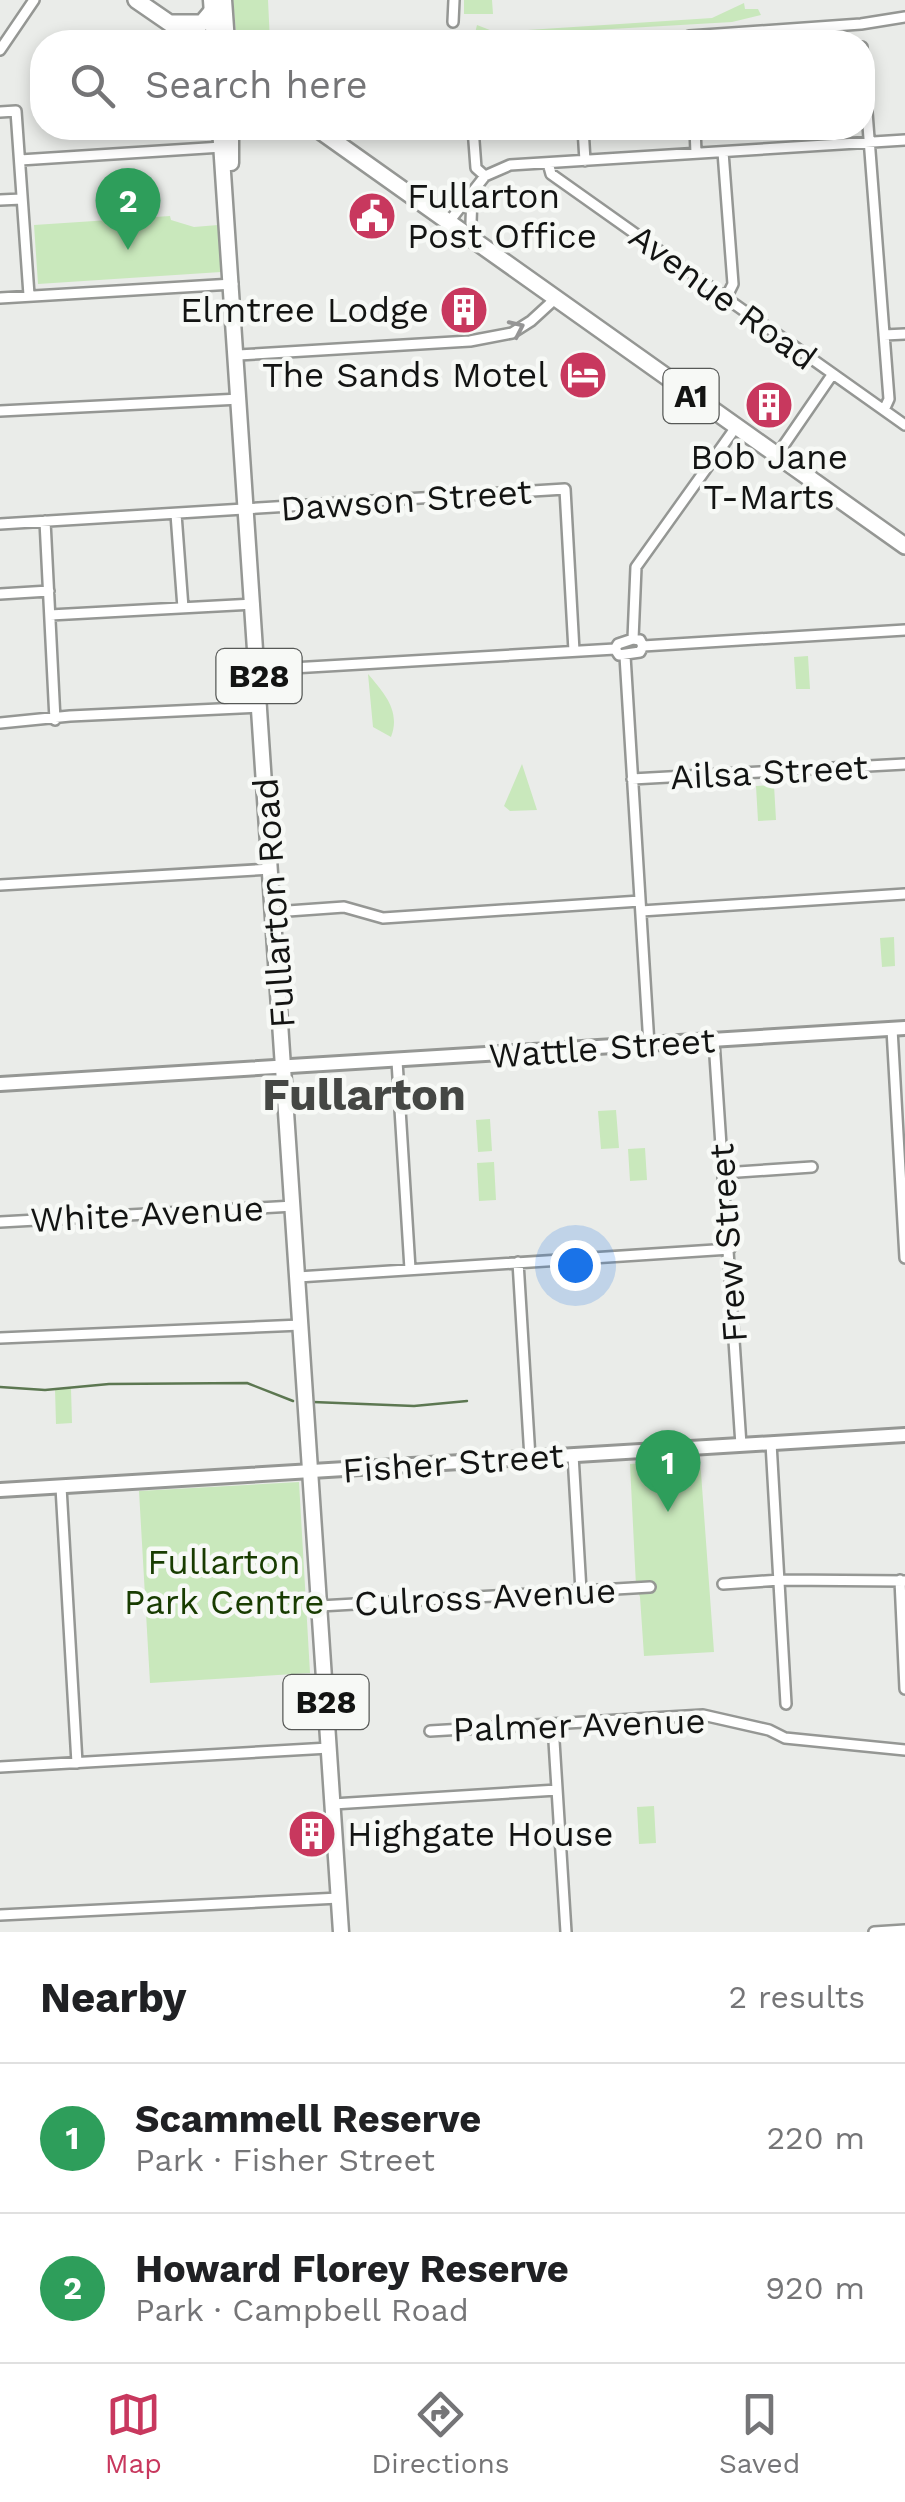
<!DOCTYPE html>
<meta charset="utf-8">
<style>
body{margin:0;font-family:"Work Sans",sans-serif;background:#f2f2f2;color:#202124}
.you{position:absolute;left:575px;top:1265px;width:35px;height:35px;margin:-25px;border:8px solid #fff;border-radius:50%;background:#1a73e8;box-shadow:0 0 0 15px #1a73e833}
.badge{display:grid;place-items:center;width:65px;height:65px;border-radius:50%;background:#c8385e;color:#fff;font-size:32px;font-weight:700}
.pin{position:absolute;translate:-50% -82px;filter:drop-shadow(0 2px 5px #0008)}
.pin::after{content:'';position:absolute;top:52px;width:35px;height:30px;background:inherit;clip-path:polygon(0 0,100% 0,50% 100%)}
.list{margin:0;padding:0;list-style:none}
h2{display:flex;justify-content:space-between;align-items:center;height:130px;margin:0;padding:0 40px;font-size:42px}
h2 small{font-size:32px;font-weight:400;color:#757577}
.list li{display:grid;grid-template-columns:65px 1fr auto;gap:30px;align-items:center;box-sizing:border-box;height:150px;padding:0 40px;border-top:2px solid #e0e0e0}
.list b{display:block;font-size:38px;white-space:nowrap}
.list p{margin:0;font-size:32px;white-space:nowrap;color:#757577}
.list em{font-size:32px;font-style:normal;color:#757577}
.icon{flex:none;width:55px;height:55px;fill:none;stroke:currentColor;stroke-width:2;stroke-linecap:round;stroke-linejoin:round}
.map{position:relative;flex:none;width:905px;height:1932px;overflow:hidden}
.search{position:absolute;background:#fff;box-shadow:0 5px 15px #0003;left:30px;right:30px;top:30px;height:110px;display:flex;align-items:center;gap:25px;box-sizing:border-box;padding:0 35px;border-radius:40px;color:#757577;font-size:38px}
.sheet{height:430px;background:#fff}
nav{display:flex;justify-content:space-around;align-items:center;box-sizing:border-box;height:140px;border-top:2px solid #e0e0e0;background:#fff;font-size:28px;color:#757577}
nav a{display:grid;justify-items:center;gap:5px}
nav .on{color:#c8385e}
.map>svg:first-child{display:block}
.green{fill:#c9e8bc}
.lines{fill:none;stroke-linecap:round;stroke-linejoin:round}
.stream{stroke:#5c7751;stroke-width:2.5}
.street-casing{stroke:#959794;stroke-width:14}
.secondary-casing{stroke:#959794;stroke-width:18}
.primary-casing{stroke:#959794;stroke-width:19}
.highway-casing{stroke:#959794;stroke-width:20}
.street{stroke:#fff;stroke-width:9}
.secondary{stroke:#fff;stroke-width:12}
.primary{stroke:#fff;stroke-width:14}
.highway{stroke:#fff;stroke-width:15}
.oneway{stroke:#959595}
.labels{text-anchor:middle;stroke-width:9;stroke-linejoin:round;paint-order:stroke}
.shield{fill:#f7f9f6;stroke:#575957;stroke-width:2.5}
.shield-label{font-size:32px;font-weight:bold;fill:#131413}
.poi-label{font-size:35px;fill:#131413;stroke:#f7f9f6;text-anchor:start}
.street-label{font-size:35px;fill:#131413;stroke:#f7f9f6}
.park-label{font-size:35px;fill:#183c01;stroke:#f7f9f6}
.district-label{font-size:45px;font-weight:bold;fill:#454744;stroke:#f7f9f6}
</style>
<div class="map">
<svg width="905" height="1932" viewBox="0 0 905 1932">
<rect width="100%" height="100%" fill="#eaece9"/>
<!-- green -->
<path class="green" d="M233 0H268L270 42H237Z
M464 0H492L493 14H464Z
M744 3 745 9H758L761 15 732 22 474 37 477 25 495 32 712 18Z
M170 216 171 220 194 227 218 225 221 272 38 284 34 225Z
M808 656 810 689H796L794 657Z
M368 674C384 693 401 711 391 737L373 727Z
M522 764 537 810 510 811 504 806Z
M774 785 776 820 758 821 756 786Z
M894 937 895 966 882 967 880 938Z
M616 1110 619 1148 601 1149 598 1111Z
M490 1119 492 1151 478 1152 476 1120Z
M645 1148 647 1180 630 1181 628 1149Z
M494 1162 496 1200 479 1201 477 1163Z
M55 1389H71L72 1423 56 1424Z
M700 1459 714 1652 644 1656 640 1597 636 1586 630 1464Z
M299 1482 310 1673 150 1683 139 1491Z
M654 1806 656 1843 639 1844 637 1807Z"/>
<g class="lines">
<!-- stream -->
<path class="stream" d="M0 1387 45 1390 109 1384 247 1383 293 1401
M313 1402 414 1406 467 1401"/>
<!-- street casing -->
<g class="street-casing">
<path id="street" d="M453 22 454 0
M577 38 578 42
M689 42V36L861 24 905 17
M862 47 889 399 884 410
M0 50 34 0
M0 112 16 111 29 295
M473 128 476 168 485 176 510 165 905 140
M583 128 585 161
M695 128 696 153
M723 152 733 284 726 298
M20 160 222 147
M548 163 551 174 905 425
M472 194 471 223 476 238
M0 200 22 199
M448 223 485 176
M0 298 233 284
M884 335 905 334
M238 355 470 341 512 333 531 321 555 299
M0 411 240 399
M777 455 832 375
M176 514 183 608
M45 521 55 720
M0 524 565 489 574 651
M0 594 49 591
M50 615 254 604
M633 639 636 567 736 427
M633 639 640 640 643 646 640 652 619 655 615 649 618 644Z
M643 646 905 630
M625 656 649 1045
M258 670 615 649
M0 723 70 716 261 707
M632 779 905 764
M0 885 271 869
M641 911 905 894
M274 912 344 907 383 918 640 901
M892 1029 905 1258
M714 1041 741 1445
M397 1061 410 1269
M723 1173 812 1167
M0 1222 294 1206
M518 1262 530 1458
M298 1277 730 1249
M0 1338 301 1325
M771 1443 786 1704
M573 1455 581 1591
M61 1487 77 1763
M900 1580 905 1689
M723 1584 780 1580 905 1581
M320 1606 650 1587
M553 1725 566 1932
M430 1731 703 1715 769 1730 785 1738 905 1750
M0 1767 329 1748
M333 1804 557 1790
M0 1915 339 1898
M874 1932 905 1930"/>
</g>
<!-- secondary casing -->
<g class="secondary-casing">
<path id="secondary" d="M0 1084 905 1028
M0 1490 905 1435"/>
</g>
<!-- primary casing -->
<g class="primary-casing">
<path id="primary" d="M211 0 214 42
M224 0 227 42
M220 128 341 1932
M231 128V163"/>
</g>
<!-- highway casing -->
<g class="highway-casing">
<path id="highway" d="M136 0 197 42
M171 23H202L212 11
M316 128 905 546"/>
</g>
<!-- street -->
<use href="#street" class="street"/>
<!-- secondary -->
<use href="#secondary" class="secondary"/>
<!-- primary -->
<use href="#primary" class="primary"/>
<!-- highway -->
<use href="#highway" class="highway"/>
</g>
<!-- one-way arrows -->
<defs><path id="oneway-chevron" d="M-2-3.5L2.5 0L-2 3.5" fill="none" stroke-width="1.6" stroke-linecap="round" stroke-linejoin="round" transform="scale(2.5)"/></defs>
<use class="oneway" href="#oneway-chevron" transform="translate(517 328) rotate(-25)"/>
<!-- icons -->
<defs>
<g id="civic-disc" transform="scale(2.5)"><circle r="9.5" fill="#c8385e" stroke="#f7f9f6"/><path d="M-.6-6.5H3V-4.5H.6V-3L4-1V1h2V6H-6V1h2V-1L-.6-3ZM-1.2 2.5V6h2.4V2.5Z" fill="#fff"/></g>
<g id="building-disc" transform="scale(2.5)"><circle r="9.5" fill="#c8385e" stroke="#f7f9f6"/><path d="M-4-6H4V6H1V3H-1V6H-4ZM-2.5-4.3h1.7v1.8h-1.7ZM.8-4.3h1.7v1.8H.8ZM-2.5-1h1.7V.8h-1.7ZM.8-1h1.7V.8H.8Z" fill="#fff"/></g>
<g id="hotel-disc" transform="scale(2.5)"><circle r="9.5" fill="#c8385e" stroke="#f7f9f6"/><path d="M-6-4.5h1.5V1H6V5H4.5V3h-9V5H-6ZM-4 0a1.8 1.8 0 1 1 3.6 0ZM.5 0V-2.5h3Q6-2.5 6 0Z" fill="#fff"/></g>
</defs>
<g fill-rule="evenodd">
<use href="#civic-disc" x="372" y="216"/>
<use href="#building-disc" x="464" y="310"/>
<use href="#hotel-disc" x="583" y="375"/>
<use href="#building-disc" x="769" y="405"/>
<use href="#building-disc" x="312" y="1834"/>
</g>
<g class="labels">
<!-- shield labels -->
<g class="shield">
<rect x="663.5" y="369" width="55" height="54" rx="8"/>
<rect x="216.5" y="649" width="85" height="54" rx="8"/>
<rect x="283.5" y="1675" width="85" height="54" rx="8"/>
</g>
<g class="shield-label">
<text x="691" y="407">A1</text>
<text x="259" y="687">B28</text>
<text x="326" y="1713">B28</text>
</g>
<!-- poi labels -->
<g class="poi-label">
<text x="407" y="208">Fullarton<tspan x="407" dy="40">Post Office</tspan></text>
<text x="429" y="322" text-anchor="end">Elmtree Lodge</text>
<text x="548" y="387" text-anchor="end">The Sands Motel</text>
<text x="769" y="469" text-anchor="middle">Bob Jane<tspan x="769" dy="40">T-Marts</tspan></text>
<text x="347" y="1846">Highgate House</text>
</g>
<!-- street labels -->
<g class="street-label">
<text transform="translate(723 297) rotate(36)" y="12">Avenue Road</text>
<text transform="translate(406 500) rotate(-4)" y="12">Dawson Street</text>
<text transform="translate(769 772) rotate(-3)" y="12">Ailsa Street</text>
<text transform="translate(274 903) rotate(-94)" y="12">Fullarton Road</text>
<text transform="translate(602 1048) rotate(-4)" y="12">Wattle Street</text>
<text transform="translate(147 1214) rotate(-3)" y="12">White Avenue</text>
<text transform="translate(728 1243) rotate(-94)" y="12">Frew Street</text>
<text transform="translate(453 1463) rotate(-4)" y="12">Fisher Street</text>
<text transform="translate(485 1597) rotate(-3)" y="12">Culross Avenue</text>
<text transform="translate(579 1725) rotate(-2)" y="12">Palmer Avenue</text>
</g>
<!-- park labels -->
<g class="park-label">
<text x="224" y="1574">Fullarton<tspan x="224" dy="40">Park Centre</tspan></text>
</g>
<!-- district labels -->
<g class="district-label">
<text x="364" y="1110">Fullarton</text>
</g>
</g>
</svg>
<div class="you"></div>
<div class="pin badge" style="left:668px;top:1512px;background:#2e9e5b">1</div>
<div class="pin badge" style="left:128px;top:250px;background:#2e9e5b">2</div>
<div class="search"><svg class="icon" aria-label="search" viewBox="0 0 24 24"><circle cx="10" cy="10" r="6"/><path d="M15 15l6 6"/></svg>Search here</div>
</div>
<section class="sheet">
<h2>Nearby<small>2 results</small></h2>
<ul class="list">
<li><span class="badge" style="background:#2e9e5b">1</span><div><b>Scammell Reserve</b><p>Park · Fisher Street</p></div><em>220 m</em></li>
<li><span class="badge" style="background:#2e9e5b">2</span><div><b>Howard Florey Reserve</b><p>Park · Campbell Road</p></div><em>920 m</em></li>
</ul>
</section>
<nav>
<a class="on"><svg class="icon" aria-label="map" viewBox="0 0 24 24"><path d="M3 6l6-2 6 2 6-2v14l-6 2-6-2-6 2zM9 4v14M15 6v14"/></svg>Map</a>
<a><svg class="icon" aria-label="directions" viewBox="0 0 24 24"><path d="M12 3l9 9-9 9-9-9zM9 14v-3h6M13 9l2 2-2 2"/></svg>Directions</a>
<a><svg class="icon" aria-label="saved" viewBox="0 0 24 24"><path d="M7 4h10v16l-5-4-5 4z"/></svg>Saved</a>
</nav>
